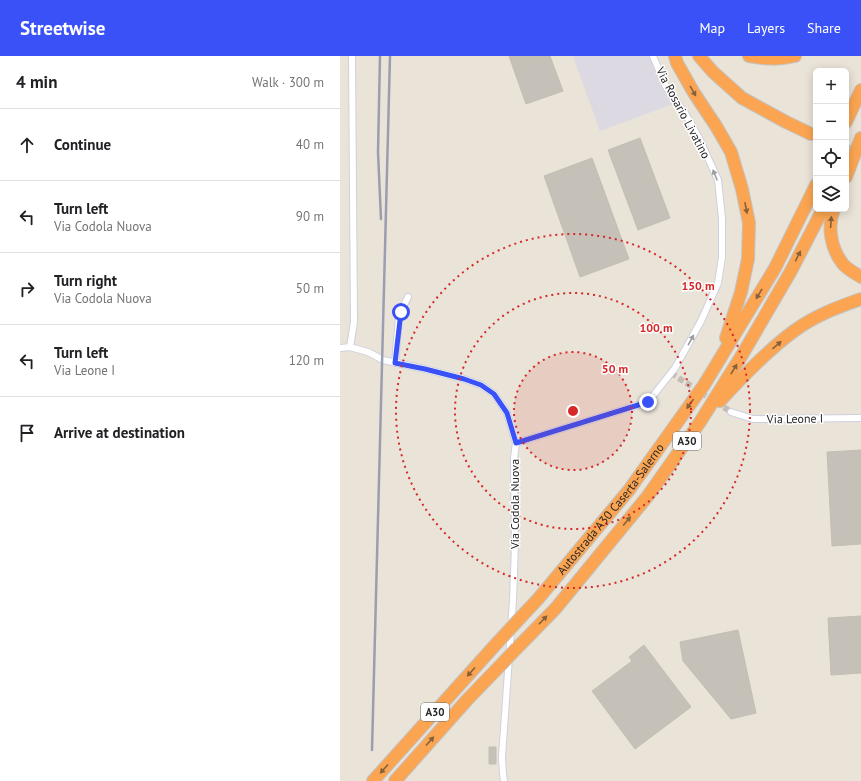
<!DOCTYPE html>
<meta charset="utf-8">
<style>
body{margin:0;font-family:"PT Sans",sans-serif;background:#f2f2f2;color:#202124}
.controls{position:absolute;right:12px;top:12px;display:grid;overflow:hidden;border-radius:6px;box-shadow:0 2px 10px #0003}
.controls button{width:36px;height:36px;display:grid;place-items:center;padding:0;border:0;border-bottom:1px solid #e0e0e0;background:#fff;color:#202124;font:20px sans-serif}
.stop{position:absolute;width:12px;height:12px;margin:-9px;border:3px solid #3951f6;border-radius:50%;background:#fff}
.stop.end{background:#3951f6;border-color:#fff;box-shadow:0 1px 4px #0008}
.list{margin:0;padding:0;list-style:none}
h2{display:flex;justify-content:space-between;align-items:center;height:52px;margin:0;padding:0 16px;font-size:17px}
h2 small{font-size:13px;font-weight:400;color:#757577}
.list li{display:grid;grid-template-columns:26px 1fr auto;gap:12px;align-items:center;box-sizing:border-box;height:72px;padding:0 16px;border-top:1px solid #e0e0e0}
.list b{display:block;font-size:15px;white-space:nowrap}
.list p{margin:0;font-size:13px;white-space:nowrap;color:#757577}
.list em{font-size:13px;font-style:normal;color:#757577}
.icon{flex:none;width:22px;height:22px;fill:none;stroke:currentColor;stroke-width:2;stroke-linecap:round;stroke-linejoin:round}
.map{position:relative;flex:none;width:521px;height:725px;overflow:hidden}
header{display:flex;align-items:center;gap:24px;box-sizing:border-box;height:56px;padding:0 20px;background:#3951f6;color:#fff}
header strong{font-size:19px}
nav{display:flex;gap:22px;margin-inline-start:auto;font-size:14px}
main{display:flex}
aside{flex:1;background:#fff}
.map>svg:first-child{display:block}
.industrial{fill:#dcd9e2}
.building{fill:#c5c0b8;stroke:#c4bfb2}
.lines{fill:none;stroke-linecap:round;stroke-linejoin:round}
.minor-tunnel{stroke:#c3bdb5;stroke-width:6;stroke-dasharray:6 3;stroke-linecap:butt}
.motorway-tunnel{stroke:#c3bdb5;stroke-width:12;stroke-dasharray:12 6;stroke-linecap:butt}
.minor-casing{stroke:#ced0e0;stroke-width:8}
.motorway-casing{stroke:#c3c3c3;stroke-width:14}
.minor{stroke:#fff;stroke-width:6}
.motorway{stroke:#fba552;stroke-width:12}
.rail{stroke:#9b9db1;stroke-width:2.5}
.motorway-bridge-casing{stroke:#c3c3c3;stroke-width:14;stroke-linecap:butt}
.motorway-bridge{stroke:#fba552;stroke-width:12}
.oneway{fill:#86603a}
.oneway2{fill:#9e9e9e}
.route{stroke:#3951f6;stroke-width:5}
.ring{fill:none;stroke:#d62828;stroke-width:2;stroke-dasharray:2 4}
.labels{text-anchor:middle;stroke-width:3;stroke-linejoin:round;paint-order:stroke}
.shield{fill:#fff;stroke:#686868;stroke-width:1}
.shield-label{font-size:11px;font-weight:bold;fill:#272727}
.street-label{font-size:12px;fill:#272727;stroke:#fff}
.centre{fill:#d62828;stroke:#fff;stroke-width:2}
.ring-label{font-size:12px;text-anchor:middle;font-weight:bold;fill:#d62828;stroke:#fff;stroke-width:3;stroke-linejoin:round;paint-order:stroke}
</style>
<header>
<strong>Streetwise</strong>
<nav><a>Map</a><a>Layers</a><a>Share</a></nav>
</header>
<main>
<aside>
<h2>4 min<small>Walk · 300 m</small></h2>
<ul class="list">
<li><svg class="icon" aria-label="ahead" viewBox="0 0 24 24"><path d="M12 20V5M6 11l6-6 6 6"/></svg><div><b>Continue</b></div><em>40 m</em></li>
<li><svg class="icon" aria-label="left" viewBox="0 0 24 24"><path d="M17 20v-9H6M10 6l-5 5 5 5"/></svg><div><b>Turn left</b><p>Via Codola Nuova</p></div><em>90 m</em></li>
<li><svg class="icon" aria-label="right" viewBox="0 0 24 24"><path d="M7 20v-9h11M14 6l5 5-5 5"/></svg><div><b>Turn right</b><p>Via Codola Nuova</p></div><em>50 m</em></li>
<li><svg class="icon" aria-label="left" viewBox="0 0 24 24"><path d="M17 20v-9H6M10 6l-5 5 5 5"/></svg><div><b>Turn left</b><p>Via Leone I</p></div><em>120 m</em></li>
<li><svg class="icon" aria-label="arrive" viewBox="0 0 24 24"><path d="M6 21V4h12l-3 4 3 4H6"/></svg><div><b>Arrive at destination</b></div></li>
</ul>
</aside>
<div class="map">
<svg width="521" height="725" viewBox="0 0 521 725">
<rect width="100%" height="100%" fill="#eae3d8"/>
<!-- industrial -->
<path class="industrial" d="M233 0H309L320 29 333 48 260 75Z"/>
<!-- building -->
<path class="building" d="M169 0H210L223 35 186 48Z
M300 82 330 162 298 174 268 94Z
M252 102 289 203 240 221 204 120Z
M521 394V488L492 490 487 396Z
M521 560V617L491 619 488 562Z
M398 574 416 657 391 663 343 605 340 586Z
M304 589 351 651 295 693 252 635 292 605 289 601Z
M149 691H156V708H149Z"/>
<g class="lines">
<!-- minor-tunnel -->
<path class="minor-tunnel" d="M331 317 391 356"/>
<!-- motorway-tunnel -->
<path class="motorway-tunnel" d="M506 94 521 101"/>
<!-- minor casing -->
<g class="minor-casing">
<path id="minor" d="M10 291 14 266 12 0
M0 292 10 291 28 296 43 304 85 313 124 323 141 329 154 338 167 357 176 387 174 402 175 489 173 544 162 701 163 718 164 725
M55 307 59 262 61 255 68 241
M391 356 413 363 521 362
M176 387 308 346 335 312 361 265 378 227 382 201V162L378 124 359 82 345 57 326 31 313 0"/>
</g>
<!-- motorway casing -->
<g class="motorway-casing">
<g id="motorway">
<path d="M335 0 337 7 354 37 376 70 391 96 402 133 409 167 408 203 401 236 386 282"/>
<path d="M359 0 373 16 402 42 446 66 471 78"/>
<path d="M409 0C426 3 438 4 455 0"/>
<path d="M506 66 521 34"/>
<path d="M506 121 521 82"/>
<path d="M494 153C487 171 491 193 503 208 508 214 515 217 521 221"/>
<path d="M380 345C402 321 428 294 454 275 474 260 498 251 521 243"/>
<path id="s1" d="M182 560 198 543 289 434 364 329 435 212 476 129"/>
<path d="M177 592 216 552 307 441 360 366 402 299 451 215 483 153"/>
<path d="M33 725 157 587"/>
<path d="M55 725 127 644 154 616"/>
</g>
</g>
<!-- minor -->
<use href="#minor" class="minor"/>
<!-- motorway -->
<use href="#motorway" class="motorway"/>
<!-- rail -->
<path class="rail" d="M40 0 38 96 41 163
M32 694 50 0"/>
<!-- motorway-bridge casing -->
<g class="motorway-bridge-casing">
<path id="motorway-bridge" d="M157 587 182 560
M154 616 177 592"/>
</g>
<!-- motorway-bridge -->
<use href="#motorway-bridge" class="motorway-bridge"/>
</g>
<!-- one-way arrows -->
<defs><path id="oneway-solid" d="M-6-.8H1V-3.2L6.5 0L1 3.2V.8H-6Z"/></defs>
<g class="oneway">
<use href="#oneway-solid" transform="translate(353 35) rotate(60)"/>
<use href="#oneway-solid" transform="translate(406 152) rotate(79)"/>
<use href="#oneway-solid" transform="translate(491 166) rotate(-86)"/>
<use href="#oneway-solid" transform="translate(458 200) rotate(-63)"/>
<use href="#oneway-solid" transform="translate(419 238) rotate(121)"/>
<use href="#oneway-solid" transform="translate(437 289) rotate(-41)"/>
<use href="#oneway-solid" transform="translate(394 313) rotate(-58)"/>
<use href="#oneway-solid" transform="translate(350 348) rotate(126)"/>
<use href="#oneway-solid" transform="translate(287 465) rotate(-50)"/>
<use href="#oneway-solid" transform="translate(203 564) rotate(-46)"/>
<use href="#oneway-solid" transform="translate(131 616) rotate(132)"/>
<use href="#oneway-solid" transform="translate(90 685) rotate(-48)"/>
<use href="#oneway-solid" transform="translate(44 713) rotate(132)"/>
</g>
<g class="oneway2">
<use href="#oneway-solid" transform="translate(375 119) rotate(-112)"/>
<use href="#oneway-solid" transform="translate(351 284) rotate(-61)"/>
</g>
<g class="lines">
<!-- route -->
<path class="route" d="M61 256 55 307 85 313 124 323 141 329 154 338 167 357 176 387 308 346"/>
</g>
<!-- distance rings -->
<circle cx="233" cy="355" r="59" fill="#d62828" fill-opacity=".12"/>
<g class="ring">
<circle cx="233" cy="355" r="59"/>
<circle cx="233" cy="355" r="118"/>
<circle cx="233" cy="355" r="177"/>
</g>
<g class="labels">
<!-- shield labels -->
<g class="shield">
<rect x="333" y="376" width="28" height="18" rx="3"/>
<rect x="81" y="647" width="28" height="18" rx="3"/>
</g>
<g class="shield-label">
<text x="347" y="389">A30</text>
<text x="95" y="660">A30</text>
</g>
<!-- street labels -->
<g class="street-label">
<text transform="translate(343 57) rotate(62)" y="4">Via Rosario Livatino</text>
<text transform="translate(455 363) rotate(-1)" y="4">Via Leone I</text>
<text transform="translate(175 448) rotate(-90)" y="4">Via Codola Nuova</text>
<text dy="4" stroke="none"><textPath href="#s1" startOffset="139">Autostrada A30 Caserta-Salerno</textPath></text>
</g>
</g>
<circle cx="233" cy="355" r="6" class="centre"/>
<g class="ring-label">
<text x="358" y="234">150 m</text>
<text x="316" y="276">100 m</text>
<text x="275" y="317">50 m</text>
</g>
</svg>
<div class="controls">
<button>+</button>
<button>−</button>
<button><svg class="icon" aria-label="locate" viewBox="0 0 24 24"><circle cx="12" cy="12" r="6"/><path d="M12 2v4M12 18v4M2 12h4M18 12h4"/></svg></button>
<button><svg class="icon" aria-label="layers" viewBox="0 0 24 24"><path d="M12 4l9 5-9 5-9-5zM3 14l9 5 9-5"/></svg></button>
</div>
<div class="stop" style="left:61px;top:256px"></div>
<div class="stop end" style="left:308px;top:346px"></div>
</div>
</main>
